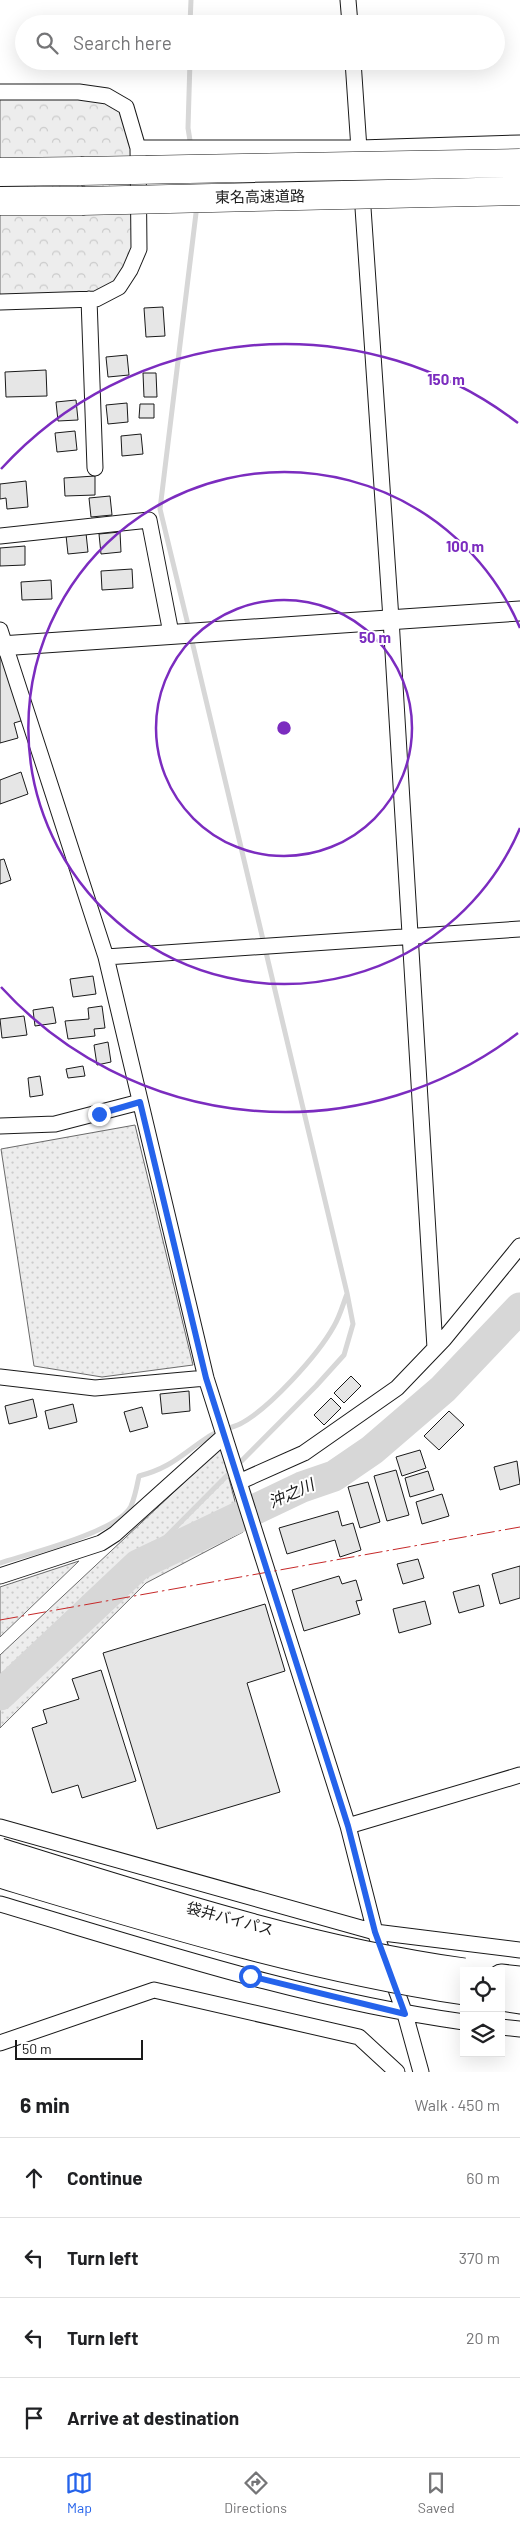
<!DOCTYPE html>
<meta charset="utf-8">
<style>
body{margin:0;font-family:Barlow,"Noto Sans JP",sans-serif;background:#f6f6f6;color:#202124}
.controls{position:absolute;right:15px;bottom:15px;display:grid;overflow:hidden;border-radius:0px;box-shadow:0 5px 20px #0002}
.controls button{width:45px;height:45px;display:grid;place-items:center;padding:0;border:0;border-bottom:1px solid #e0e0e0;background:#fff;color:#202124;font:25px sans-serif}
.scale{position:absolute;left:15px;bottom:12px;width:128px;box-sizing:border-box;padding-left:5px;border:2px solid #1a1a1a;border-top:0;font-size:14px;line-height:18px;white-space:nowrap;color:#1a1a1a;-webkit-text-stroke:4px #fff;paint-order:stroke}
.stop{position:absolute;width:15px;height:15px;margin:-11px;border:4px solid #2563eb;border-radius:50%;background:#fff}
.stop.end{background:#2563eb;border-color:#fff;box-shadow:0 1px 5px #0008}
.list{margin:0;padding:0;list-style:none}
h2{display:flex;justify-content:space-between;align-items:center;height:65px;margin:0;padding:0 20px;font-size:21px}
h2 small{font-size:16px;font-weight:400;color:#757577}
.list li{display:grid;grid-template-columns:32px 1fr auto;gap:15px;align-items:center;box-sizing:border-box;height:80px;padding:0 20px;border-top:1px solid #e0e0e0}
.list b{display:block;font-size:19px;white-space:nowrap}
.list em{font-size:16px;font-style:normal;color:#757577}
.icon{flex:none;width:28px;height:28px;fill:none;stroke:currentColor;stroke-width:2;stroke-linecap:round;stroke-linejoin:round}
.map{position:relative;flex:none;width:520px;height:2072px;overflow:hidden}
.search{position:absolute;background:#fff;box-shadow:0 5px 20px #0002;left:15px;right:15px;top:15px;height:55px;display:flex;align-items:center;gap:12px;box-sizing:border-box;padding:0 18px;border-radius:28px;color:#757577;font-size:19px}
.sheet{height:385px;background:#fff}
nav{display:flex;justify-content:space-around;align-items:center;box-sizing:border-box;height:70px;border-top:1px solid #e0e0e0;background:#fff;font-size:14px;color:#757577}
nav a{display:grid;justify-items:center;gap:2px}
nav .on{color:#2563eb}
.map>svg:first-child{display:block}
.grass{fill:url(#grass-dots);stroke:#6a6a6a}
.forest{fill:url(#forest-crowns);stroke:#6a6a6a}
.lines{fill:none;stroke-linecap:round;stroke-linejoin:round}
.stream{stroke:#d7d7d7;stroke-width:5}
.river{stroke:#d7d7d7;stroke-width:31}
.building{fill:#e6e6e6;stroke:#1a1a1a}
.minor-casing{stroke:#1a1a1a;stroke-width:17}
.tertiary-casing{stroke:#1a1a1a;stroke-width:21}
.trunk-casing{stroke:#1a1a1a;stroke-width:27}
.motorway-casing{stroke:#1a1a1a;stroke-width:29}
.minor{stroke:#fff;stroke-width:15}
.tertiary{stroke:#fff;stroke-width:19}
.trunk{stroke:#fff;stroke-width:25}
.motorway{stroke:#fff;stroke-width:28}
.trunk-bridge-casing{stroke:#1a1a1a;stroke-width:27;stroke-linecap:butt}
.motorway-bridge-casing{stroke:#1a1a1a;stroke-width:29;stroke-linecap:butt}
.trunk-bridge{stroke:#fff;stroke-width:25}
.motorway-bridge{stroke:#fff;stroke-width:28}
.power{stroke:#c62828;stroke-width:1;stroke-dasharray:18 4 2.5 4;stroke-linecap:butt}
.route{stroke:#2563eb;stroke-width:6}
.ring{fill:none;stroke:#7b2cbf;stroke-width:2.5}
.labels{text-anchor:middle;stroke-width:4;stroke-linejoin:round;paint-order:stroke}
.street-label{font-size:15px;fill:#1a1a1a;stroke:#fff}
.water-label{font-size:16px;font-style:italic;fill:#1a1a1a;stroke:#fff}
.centre{fill:#7b2cbf;stroke:#fff;stroke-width:2.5}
.ring-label{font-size:15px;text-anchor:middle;font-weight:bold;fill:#7b2cbf;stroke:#fff;stroke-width:4;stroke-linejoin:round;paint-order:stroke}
</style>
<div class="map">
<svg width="520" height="2072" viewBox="0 0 520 2072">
<defs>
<pattern id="grass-dots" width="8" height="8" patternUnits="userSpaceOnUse" patternTransform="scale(1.25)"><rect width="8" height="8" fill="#ededed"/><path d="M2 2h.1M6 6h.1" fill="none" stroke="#cbcbcb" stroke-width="1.8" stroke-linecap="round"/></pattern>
<pattern id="forest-crowns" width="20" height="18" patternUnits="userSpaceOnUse" patternTransform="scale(1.25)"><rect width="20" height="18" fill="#ededed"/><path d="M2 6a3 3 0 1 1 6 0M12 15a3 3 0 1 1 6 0" fill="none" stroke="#cbcbcb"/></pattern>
</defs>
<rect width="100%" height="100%" fill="#fff"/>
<!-- grass -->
<path class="grass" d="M135 1125 193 1365 102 1377 34 1366 1 1149Z
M221 1448 243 1532 146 1583 0 1728V1655Z
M79 1561 0 1637V1587Z"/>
<!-- forest -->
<path class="forest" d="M0 92 107 96 129 119 139 249 119 287 96 299 0 302Z"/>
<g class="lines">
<!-- stream -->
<path class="stream" d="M190 24 191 0
M190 61 188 128 191 147
M189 629 160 509 197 205
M0 1563C28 1554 118 1532 131 1506 135 1497 137 1486 139 1476 171 1468 182 1454 208 1437 217 1430 230 1429 240 1424 269 1409 318 1355 334 1326 340 1316 343 1304 347 1294
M138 1565 316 1386 344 1355 353 1324 347 1293 191 637"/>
<!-- river -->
<path class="river" d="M0 1695 138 1565 302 1487 334 1476 372 1450 443 1389 520 1308"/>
</g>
<!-- building -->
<path class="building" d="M163 307 165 336 146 337 144 308Z
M127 355 129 375 108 377 106 357Z
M46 370 47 396 6 397 5 372Z
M143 373H156L157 397H144Z
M76 400 78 420 58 421 56 402Z
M127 403 128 422 108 424 106 405Z
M140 404H154V418H139Z
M75 431 77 450 57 452 55 433Z
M141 434 143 454 122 456 121 436Z
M95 476V495L65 496 64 478Z
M26 481 28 507 7 509 6 498 0 499V484Z
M110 496 112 515 91 517 89 498Z
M120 532 121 552 101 554 99 534Z
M86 533 88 552 68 554 66 535Z
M25 546V565L0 566V548Z
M132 569 133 588 102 590 101 571Z
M51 580 52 599 22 600 21 582Z
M0 654 24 720 14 723 18 738 0 743Z
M21 772 28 794 0 804V780Z
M4 859 11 880 0 884V860Z
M93 976 96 994 73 997 70 979Z
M102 1006 105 1028 94 1029 95 1036 68 1039 65 1021 89 1019 88 1008Z
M53 1007 56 1023 35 1026 33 1010Z
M24 1016 27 1035 2 1038 0 1019Z
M108 1042 111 1062 97 1065 94 1045Z
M83 1066 85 1076 68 1078 66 1069Z
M40 1076 43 1095 30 1097 28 1078Z
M351 1376 361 1386 344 1403 334 1393Z
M189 1391 190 1411 162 1414 160 1394Z
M331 1398 341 1408 324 1425 314 1415Z
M33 1399 37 1417 9 1424 5 1406Z
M73 1404 77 1422 49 1429 45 1411Z
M142 1407 148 1427 130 1432 124 1412Z
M449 1411 464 1425 439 1450 424 1436Z
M420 1450 426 1468 402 1476 396 1457Z
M517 1461 520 1484 500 1490 494 1467Z
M396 1470 409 1515 387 1521 374 1476Z
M428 1471 434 1490 410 1497 405 1478Z
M368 1482 380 1522 360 1528 348 1487Z
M442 1494 449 1516 422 1524 416 1502Z
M338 1511 342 1526 353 1523 361 1550 340 1557 335 1540 287 1554 279 1528Z
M418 1559 424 1578 403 1584 397 1564Z
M520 1566V1598L500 1604 492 1574Z
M339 1576 342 1584 356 1580 362 1600 356 1601 360 1614 304 1631 292 1590Z
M479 1585 484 1606 459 1613 453 1592Z
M425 1601 431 1624 399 1633 393 1609Z
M265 1604 285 1671 247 1683 280 1792 157 1829 103 1653Z
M101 1670 136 1781 82 1798 78 1785 52 1793 32 1728 47 1723 43 1710 79 1699 72 1679Z"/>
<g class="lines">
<!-- minor casing -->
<g class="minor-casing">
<path id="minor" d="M348 0 350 24
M353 61 391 619 435 1348
M0 92H79L107 96 126 107 138 148 139 249 130 270 119 287 96 299 0 302
M138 148H360L520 143
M89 299 95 468
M0 536 149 520 171 633
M0 630 106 957 206 1378 348 1826 375 1932 405 2014 421 2072
M106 957 520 929
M0 1126 55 1124 140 1102
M0 1377 95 1388 206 1378
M239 1482 304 1453 397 1388 444 1339 520 1246
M0 1576 101 1543 115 1534 224 1436
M348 1826 520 1775
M0 1827 375 1932 520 1950
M0 1904C152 1949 306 2000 464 2022
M501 2027 520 2029
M0 2043 154 1990 359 2037 397 2072"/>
</g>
<!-- tertiary casing -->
<g class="tertiary-casing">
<path id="tertiary" d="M0 646 520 611"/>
</g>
<!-- trunk casing -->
<g class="trunk-casing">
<path id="trunk" d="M501 1977 520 1979
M501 1998 520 2001"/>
</g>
<!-- motorway casing -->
<g class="motorway-casing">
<path id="motorway" d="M0 172 81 171
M0 201H82"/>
</g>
<!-- minor -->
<use href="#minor" class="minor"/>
<!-- tertiary -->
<use href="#tertiary" class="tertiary"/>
<!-- trunk -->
<use href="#trunk" class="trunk"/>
<!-- motorway -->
<use href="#motorway" class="motorway"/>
<!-- trunk-bridge casing -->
<g class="trunk-bridge-casing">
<path id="trunk-bridge" d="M0 1851C152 1898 306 1949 464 1971
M0 1875C153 1921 306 1968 464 1992"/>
</g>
<!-- motorway-bridge casing -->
<g class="motorway-bridge-casing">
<path id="motorway-bridge" d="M81 171 520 163
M82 201 520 191"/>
</g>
<!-- trunk-bridge -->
<use href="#trunk-bridge" class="trunk-bridge"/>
<!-- motorway-bridge -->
<use href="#motorway-bridge" class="motorway-bridge"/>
<!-- power -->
<path class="power" d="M0 1620 520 1527"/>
</g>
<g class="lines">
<!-- route -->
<path class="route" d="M99 1114 140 1102 206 1378 348 1826 375 1932 405 2014 250 1976"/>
</g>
<!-- distance rings -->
<g class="ring">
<circle cx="284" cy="728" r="128"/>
<path d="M520 828A256 256 0 1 1 520 628"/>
<path d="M518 1033A384 384 0 0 1 1 987M1 469A384 384 0 0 1 518 423"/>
</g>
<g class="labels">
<!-- street labels -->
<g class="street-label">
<text transform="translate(260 197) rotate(-1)" y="5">東名高速道路</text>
<text transform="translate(230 1919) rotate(15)" y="5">袋井バイパス</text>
</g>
<!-- water labels -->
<g class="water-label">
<text transform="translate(291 1493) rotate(-24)" y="6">沖之川</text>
</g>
</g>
<circle cx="284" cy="728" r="8" class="centre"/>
<g class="ring-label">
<text x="446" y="385">150 m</text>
<text x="465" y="552">100 m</text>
<text x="375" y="643">50 m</text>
</g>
</svg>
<div class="controls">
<button><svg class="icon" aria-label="locate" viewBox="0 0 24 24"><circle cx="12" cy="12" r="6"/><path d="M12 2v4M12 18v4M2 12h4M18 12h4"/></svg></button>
<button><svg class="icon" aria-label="layers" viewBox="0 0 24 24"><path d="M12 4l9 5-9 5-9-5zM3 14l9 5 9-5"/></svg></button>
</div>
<div class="scale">50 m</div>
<div class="stop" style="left:250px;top:1976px"></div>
<div class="stop end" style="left:99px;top:1114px"></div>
<div class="search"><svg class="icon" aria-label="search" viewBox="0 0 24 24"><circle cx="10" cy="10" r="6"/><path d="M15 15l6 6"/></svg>Search here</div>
</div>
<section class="sheet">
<h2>6 min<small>Walk · 450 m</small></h2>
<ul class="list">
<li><svg class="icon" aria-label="ahead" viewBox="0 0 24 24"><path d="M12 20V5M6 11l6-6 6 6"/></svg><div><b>Continue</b></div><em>60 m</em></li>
<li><svg class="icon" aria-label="left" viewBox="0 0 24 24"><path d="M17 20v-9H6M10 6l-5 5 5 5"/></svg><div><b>Turn left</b></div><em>370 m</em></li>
<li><svg class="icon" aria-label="left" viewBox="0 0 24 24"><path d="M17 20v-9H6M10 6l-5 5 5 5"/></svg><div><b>Turn left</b></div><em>20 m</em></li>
<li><svg class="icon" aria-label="arrive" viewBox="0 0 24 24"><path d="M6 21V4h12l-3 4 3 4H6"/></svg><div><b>Arrive at destination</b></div></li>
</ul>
</section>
<nav>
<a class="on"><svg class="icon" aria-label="map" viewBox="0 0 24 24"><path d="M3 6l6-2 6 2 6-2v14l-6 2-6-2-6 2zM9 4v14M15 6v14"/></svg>Map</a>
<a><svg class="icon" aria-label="directions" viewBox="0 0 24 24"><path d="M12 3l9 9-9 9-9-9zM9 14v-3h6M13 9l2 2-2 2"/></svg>Directions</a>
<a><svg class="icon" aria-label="saved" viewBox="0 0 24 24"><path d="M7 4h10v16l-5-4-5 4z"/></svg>Saved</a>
</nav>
